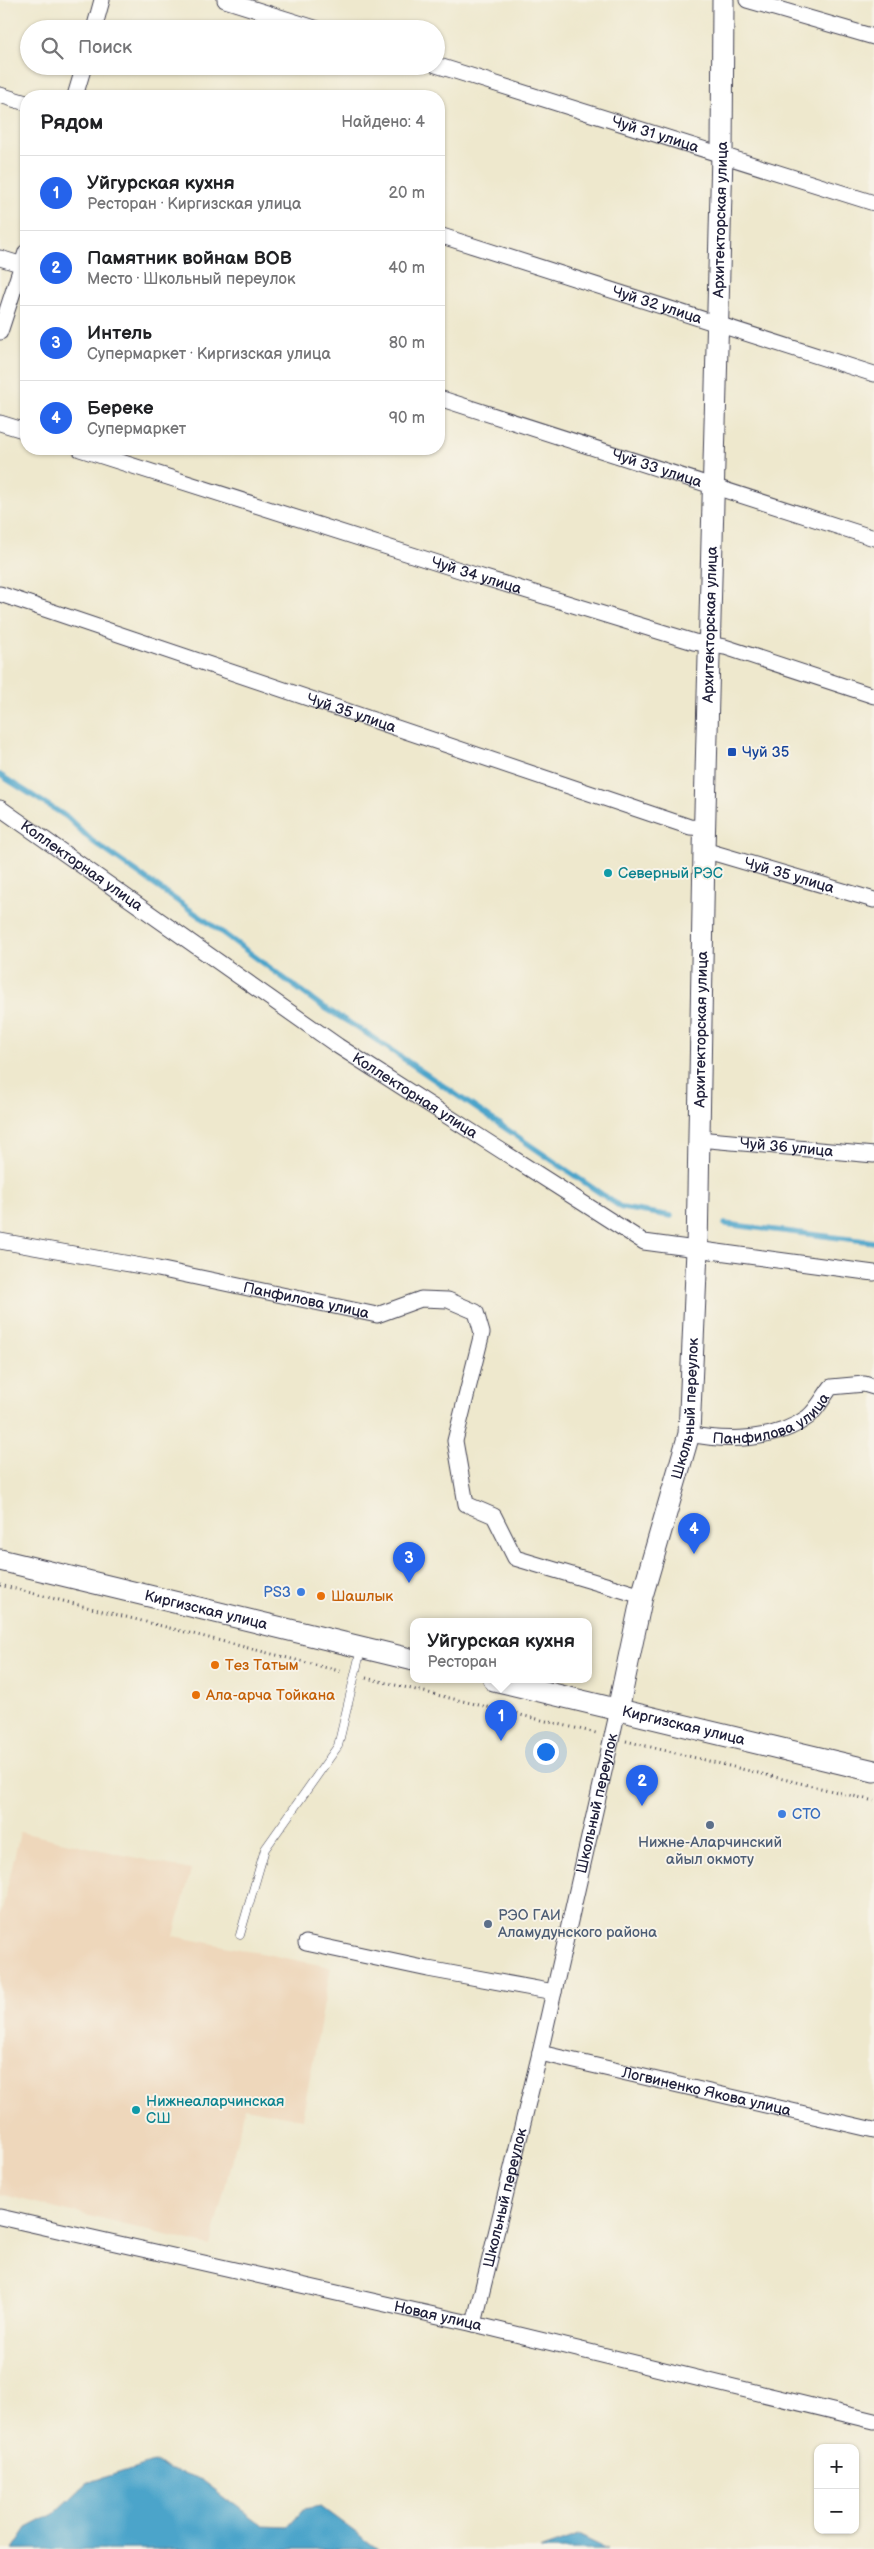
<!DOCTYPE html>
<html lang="ru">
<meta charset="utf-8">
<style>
body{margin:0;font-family:"Balsamiq Sans",sans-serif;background:#f6f6f6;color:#202124}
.controls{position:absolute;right:15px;bottom:15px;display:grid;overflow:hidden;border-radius:10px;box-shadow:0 1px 4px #0004}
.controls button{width:45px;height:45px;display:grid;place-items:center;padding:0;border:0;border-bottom:1px solid #e0e0e0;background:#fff;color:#202124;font:25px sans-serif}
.you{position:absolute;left:545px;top:1751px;width:18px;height:18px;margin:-12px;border:4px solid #fff;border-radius:50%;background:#1a73e8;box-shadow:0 0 0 8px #1a73e833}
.badge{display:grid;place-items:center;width:32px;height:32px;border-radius:50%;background:#2563eb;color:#fff;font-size:16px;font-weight:700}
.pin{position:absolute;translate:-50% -41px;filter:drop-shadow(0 1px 2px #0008)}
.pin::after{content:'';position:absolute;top:26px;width:18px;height:15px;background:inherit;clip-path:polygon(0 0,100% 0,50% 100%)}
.popup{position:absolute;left:410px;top:1618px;width:182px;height:65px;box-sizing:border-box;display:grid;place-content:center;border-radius:10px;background:#fff;filter:drop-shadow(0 1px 4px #0005);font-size:16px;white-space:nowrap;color:#757577}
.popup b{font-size:19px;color:#202124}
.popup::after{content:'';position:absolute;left:50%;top:100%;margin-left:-10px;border:10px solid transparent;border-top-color:#fff}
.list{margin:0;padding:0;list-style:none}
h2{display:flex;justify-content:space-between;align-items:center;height:65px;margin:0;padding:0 20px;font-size:21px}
h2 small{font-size:16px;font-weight:400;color:#757577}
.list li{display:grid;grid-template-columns:32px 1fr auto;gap:15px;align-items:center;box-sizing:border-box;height:75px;padding:0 20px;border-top:1px solid #e0e0e0}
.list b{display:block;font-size:19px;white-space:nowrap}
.list p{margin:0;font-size:16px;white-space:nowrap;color:#757577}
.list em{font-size:16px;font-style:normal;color:#757577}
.icon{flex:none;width:28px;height:28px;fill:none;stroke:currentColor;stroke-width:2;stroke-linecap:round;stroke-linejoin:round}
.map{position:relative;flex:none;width:874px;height:2549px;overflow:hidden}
.search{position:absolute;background:#fff;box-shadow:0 1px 4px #0004;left:20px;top:20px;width:425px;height:55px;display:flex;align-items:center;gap:12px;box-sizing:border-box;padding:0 18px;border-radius:28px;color:#757577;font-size:19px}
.panel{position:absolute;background:#fff;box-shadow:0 1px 4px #0004;left:20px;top:90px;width:425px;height:365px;border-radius:20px}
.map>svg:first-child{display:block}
.built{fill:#eed7bb}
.water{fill:#4ca4ca;stroke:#376382}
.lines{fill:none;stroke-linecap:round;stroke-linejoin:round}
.stream{stroke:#4ca4ca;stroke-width:5.5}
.lane-casing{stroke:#414051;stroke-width:9}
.street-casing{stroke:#414051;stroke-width:17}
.secondary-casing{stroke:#414051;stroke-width:23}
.path{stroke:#414051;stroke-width:3;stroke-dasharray:1 4;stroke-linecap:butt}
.lane{stroke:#fff;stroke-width:8}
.street{stroke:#fff;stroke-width:15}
.secondary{stroke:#fff;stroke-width:21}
.transit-dot{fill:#1a4fb4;stroke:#f7f3e8;stroke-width:2}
.culture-dot{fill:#0f9aa8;stroke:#f7f3e8;stroke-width:2}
.shop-dot{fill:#3f7fe0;stroke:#f7f3e8;stroke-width:2}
.food-dot{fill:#e8710a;stroke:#f7f3e8;stroke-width:2}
.service-dot{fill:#5c6f8a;stroke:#f7f3e8;stroke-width:2}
.labels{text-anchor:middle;stroke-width:4;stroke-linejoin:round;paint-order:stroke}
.street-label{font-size:15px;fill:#22223b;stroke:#f7f3e8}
.transit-label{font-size:15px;fill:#164399;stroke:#f7f3e8;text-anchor:start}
.culture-label{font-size:15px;fill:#0d838f;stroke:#f7f3e8;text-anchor:start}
.shop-label{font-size:15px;fill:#366cbe;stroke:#f7f3e8;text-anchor:end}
.food-label{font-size:15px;fill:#c56008;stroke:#f7f3e8;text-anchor:start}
.service-label{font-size:15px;fill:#4e5e75;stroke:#f7f3e8}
</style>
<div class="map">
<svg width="874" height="2549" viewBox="0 0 874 2549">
<rect width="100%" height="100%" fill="#f7f3e8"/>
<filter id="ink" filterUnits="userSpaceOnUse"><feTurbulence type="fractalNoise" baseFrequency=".02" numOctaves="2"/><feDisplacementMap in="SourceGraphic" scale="10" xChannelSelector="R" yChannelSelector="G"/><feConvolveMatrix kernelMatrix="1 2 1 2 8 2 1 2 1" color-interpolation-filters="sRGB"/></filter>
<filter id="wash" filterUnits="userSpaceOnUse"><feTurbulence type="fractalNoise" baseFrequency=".0096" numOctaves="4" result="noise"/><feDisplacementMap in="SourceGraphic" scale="20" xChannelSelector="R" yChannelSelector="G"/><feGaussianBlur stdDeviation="1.12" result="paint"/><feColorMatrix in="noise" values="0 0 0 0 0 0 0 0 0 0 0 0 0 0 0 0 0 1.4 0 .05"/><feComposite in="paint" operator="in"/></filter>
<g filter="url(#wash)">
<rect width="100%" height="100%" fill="#eee8cd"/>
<!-- built -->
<path class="built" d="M20 1832 191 1870 174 1936 331 1967 302 2119 245 2108 210 2246 0 2194V1911H2Z"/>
<!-- water -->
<path class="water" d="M153 2462 202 2480 263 2526 288 2527 303 2510 321 2507 378 2549H13L27 2528 54 2514 87 2483Z
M578 2535 607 2549H540L542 2548Z"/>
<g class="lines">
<!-- stream -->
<path class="stream" d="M0 775 67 817 92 841 216 928 320 1005 363 1031 622 1208 671 1216
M725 1224 874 1242"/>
</g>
</g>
<g filter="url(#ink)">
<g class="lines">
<!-- lane casing -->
<g class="lane-casing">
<path id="lane" d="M240 1935 265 1849 338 1746 361 1649"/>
</g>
<!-- street casing -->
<g class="street-casing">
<g id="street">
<path d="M225 0 318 29"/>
<path d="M747 0 874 37"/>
<path d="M94 29 102 0"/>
<path id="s1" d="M436 65 874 203"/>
<path d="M0 95 26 103"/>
<path d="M75 96 84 66"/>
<path id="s2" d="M439 235 874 374"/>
<path d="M0 258 26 266"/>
<path d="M0 332 26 252"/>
<path id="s3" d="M439 398 874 538"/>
<path d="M0 423 26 431"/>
<path id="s4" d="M80 449 472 574 694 642 725 647 874 696"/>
<path id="s5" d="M0 594 690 827 706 828"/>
<path id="s6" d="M0 808 338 1046 644 1242 874 1273"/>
<path id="s7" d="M704 850 874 900"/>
<path id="s8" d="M698 1139 874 1155"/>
<path id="s9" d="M0 1241 158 1269 377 1315 421 1299 448 1300 476 1312 482 1333 455 1441 466 1504 494 1516 515 1558 642 1596"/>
<path id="s10" d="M689 1434C727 1442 775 1441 808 1417 817 1410 824 1396 831 1387L864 1384 874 1387"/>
<path d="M306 1943 428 1969 554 1992"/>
<path id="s11" d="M540 2053 874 2130"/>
<path id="s12" d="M0 2217 474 2324 874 2421"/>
<path id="s13" d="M474 2324 540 2053 618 1710"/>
</g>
</g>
<!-- secondary casing -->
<g class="secondary-casing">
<g id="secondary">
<path id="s14" d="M0 1560 414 1660"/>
<path id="s15" d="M494 1680 874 1771"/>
<path id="s16" d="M618 1710 642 1596 689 1434 697 1250 704 850 722 154 723 0"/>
</g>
</g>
<!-- path -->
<path class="path" d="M0 1585 343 1672
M366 1678 596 1733
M626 1741 874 1801"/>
<!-- lane -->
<use href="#lane" class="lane"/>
<!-- street -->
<use href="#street" class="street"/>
<!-- secondary -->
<use href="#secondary" class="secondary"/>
</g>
</g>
<!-- markers -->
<rect class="transit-dot" x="727" y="747" width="10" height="10" rx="2.5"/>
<g class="culture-dot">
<circle cx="608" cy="873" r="5"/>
<circle cx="136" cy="2110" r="5"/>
</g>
<g class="shop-dot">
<circle cx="301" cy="1592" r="5"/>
<circle cx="782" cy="1814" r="5"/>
</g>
<g class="food-dot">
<circle cx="321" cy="1596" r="5"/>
<circle cx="215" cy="1665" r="5"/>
<circle cx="196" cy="1695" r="5"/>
</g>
<g class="service-dot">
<circle cx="710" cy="1825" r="5"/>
<circle cx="488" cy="1924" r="5"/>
</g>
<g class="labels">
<!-- street labels -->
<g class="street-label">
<text dy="5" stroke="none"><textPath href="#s1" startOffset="230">Чуй 31 улица</textPath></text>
<text dy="5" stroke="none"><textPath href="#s16" startOffset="1500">Архитекторская улица</textPath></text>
<text dy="5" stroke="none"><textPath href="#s2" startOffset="229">Чуй 32 улица</textPath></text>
<text dy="5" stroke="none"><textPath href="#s3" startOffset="229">Чуй 33 улица</textPath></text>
<text dy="5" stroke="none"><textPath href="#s4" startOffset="416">Чуй 34 улица</textPath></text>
<text dy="5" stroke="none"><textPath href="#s16" startOffset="1095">Архитекторская улица</textPath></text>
<text dy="5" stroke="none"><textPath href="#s5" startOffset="371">Чуй 35 улица</textPath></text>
<text dy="5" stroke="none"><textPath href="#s6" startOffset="100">Коллекторная улица</textPath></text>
<text dy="5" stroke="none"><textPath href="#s7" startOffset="89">Чуй 35 улица</textPath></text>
<text dy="5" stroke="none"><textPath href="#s16" startOffset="690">Архитекторская улица</textPath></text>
<text dy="5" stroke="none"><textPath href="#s6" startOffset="505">Коллекторная улица</textPath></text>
<text dy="5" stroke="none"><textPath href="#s8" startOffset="89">Чуй 36 улица</textPath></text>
<text dy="5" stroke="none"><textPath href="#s9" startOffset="312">Панфилова улица</textPath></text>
<text dy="5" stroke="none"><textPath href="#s16" startOffset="310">Школьный переулок</textPath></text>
<text dy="5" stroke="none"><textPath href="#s10" startOffset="88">Панфилова улица</textPath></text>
<text dy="5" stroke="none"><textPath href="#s14" startOffset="212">Киргизская улица</textPath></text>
<text dy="5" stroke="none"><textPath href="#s15" startOffset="195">Киргизская улица</textPath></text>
<text dy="5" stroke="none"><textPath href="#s13" startOffset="535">Школьный переулок</textPath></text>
<text dy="5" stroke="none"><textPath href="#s11" startOffset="171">Логвиненко Якова улица</textPath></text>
<text dy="5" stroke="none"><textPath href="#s13" startOffset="130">Школьный переулок</textPath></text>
<text dy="5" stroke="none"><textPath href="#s12" startOffset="449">Новая улица</textPath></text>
</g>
<!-- transit labels -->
<g class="transit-label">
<text x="742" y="757">Чуй 35</text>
</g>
<!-- culture labels -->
<g class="culture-label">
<text x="618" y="878">Северный РЭС</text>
<text x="146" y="2106">Нижнеаларчинская<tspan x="146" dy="17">СШ</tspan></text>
</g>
<!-- shop labels -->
<g class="shop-label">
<text x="291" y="1597">PS3</text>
<text x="792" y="1819" text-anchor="start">СТО</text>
</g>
<!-- food labels -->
<g class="food-label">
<text x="331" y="1601">Шашлык</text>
<text x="225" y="1670">Тез Татым</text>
<text x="206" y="1700">Ала-арча Тойкана</text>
</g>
<!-- service labels -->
<g class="service-label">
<text x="710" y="1847">Нижне-Аларчинский<tspan x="710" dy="17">айыл окмоту</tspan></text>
<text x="498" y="1920" text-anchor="start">РЭО ГАИ<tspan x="498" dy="17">Аламудунского района</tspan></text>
</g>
</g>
</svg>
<div class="controls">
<button>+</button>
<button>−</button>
</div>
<div class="you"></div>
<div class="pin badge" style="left:501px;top:1741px">1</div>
<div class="popup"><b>Уйгурская кухня</b>Ресторан</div>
<div class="pin badge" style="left:642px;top:1806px">2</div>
<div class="pin badge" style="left:409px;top:1583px">3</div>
<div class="pin badge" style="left:694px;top:1554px">4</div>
<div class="search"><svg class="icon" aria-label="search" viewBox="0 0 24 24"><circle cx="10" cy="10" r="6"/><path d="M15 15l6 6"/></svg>Поиск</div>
<section class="panel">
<h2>Рядом<small>Найдено: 4</small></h2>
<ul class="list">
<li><span class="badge">1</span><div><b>Уйгурская кухня</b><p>Ресторан · Киргизская улица</p></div><em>20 m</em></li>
<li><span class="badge">2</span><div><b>Памятник войнам ВОВ</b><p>Место · Школьный переулок</p></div><em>40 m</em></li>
<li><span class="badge">3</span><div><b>Интель</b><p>Супермаркет · Киргизская улица</p></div><em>80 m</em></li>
<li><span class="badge">4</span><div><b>Береке</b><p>Супермаркет</p></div><em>90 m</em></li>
</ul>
</section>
</div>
